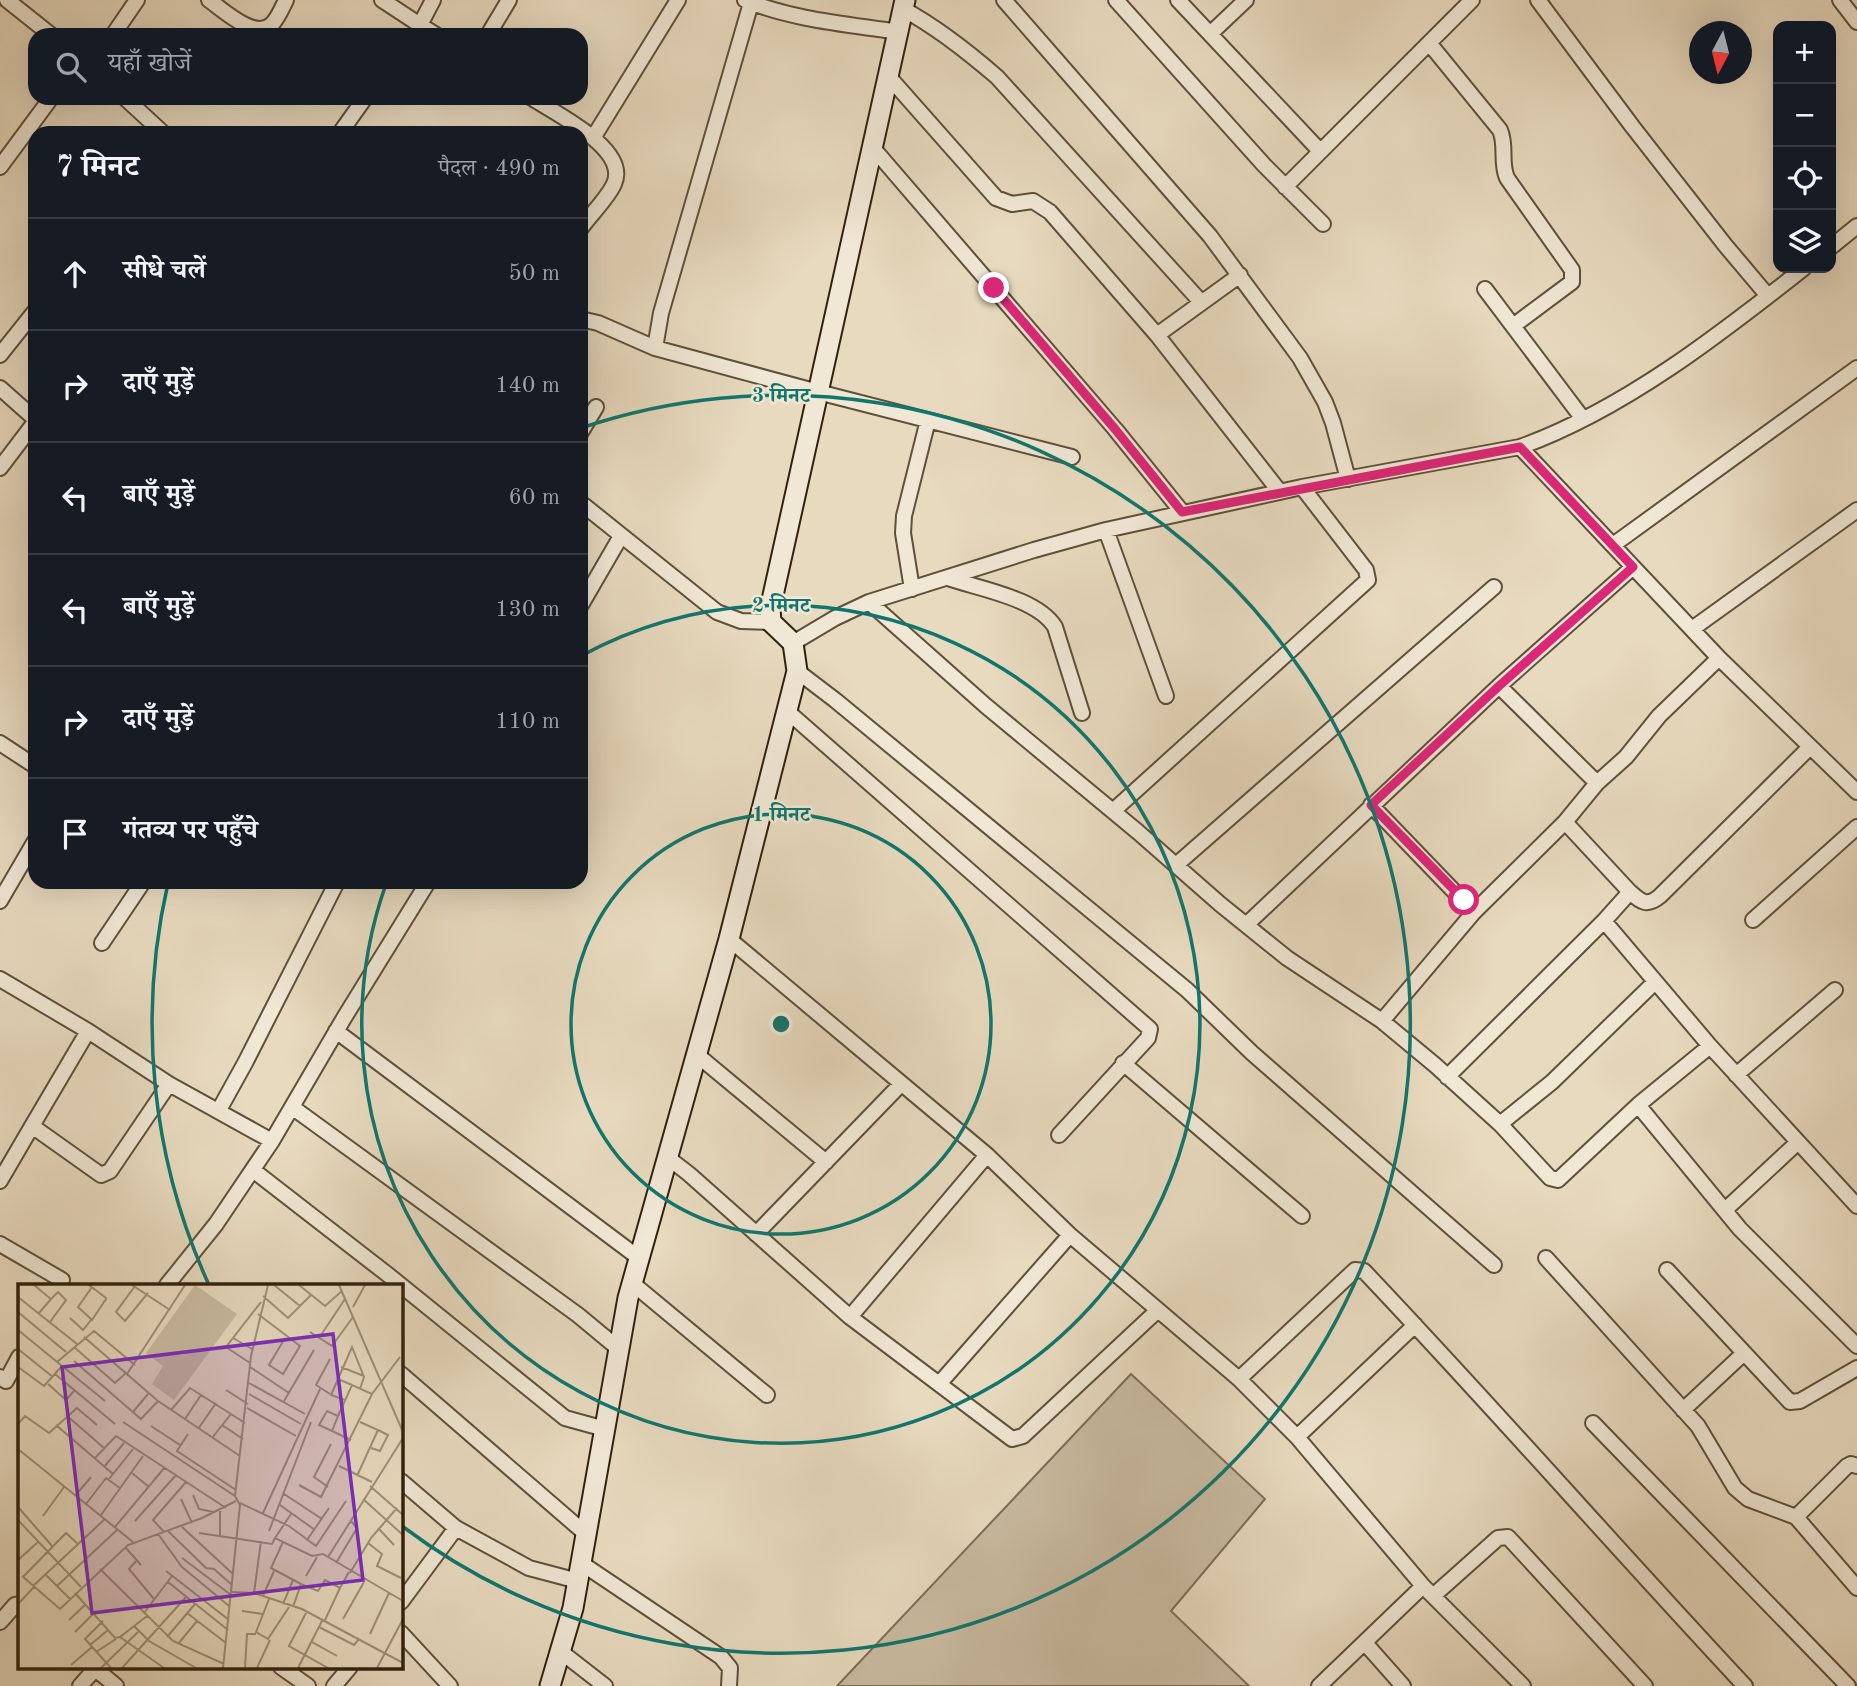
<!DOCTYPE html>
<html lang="hi">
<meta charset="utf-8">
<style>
body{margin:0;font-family:"Old Standard TT","Noto Serif Devanagari",serif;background:#242831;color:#f1f3f6}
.controls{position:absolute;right:21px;top:21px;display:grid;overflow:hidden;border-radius:14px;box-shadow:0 7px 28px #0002}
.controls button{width:63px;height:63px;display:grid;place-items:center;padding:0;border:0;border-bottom:2px solid #363941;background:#171b24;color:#f1f3f6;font:35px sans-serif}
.compass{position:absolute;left:1689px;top:21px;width:63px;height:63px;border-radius:50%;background:#171b24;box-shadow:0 7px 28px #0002;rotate:187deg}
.stop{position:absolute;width:21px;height:21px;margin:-16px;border:5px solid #db2777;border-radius:50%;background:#fff}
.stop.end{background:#db2777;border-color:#fff;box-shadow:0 2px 7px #0008}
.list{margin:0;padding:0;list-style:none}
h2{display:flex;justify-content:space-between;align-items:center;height:91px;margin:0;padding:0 28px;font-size:30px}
h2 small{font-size:23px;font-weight:400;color:#9ea1a6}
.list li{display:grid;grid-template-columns:46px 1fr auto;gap:21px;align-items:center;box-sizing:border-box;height:112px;padding:0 28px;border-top:2px solid #363941}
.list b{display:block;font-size:26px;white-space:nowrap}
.list em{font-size:23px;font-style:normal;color:#9ea1a6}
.icon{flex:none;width:38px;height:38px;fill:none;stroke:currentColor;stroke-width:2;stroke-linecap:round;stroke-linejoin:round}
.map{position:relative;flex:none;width:1857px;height:1686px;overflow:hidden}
.search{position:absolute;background:#171b24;box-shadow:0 7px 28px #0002;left:28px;top:28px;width:560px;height:77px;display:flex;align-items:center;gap:18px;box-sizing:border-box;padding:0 24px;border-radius:21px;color:#9ea1a6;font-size:26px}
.panel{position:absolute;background:#171b24;box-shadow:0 7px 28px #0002;left:28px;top:126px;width:560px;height:763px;border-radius:21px}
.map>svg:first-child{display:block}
.green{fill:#c9bba1;stroke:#7c6e57;stroke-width:2}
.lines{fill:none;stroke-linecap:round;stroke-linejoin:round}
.street-casing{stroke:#5e503a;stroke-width:18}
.secondary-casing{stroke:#30220d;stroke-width:23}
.street{stroke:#f0e7d5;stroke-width:14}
.secondary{stroke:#f0e7d5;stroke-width:19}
.route{stroke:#db2777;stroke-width:9}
.ring{fill:none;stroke:#0f766e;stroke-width:3.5}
.inset-road{fill:none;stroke:#9e9078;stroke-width:2}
.view{fill:#7b2cbf;fill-opacity:0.15;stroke:#7b2cbf;stroke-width:3.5}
.inset-edge{fill:none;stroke:#30220d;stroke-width:3.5}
.centre{fill:#0f766e;stroke:#f0e7d5;stroke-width:3.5}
.ring-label{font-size:21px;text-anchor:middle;font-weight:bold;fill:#0f766e;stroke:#f0e7d5;stroke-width:5;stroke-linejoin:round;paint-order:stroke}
</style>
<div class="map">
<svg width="1857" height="1686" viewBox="0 0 1857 1686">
<rect width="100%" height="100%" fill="#e8dabf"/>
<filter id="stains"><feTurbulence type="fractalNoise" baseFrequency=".00286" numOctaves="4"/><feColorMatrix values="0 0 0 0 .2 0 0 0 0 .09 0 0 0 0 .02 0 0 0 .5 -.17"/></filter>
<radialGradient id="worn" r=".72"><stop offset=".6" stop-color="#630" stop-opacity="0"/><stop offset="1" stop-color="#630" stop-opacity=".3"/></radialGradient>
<!-- green -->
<path class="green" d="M1131 1374 1265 1499 1171 1611 1249 1686H837Z"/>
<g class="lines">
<!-- street casing -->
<g class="street-casing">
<path id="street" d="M7 0 51 35
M209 0C223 10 256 41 272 24 278 18 282 8 286 0
M382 0 420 25 433 0
M745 0C793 20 847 24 899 32
M1004 0 1210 236 1300 358 1325 402 1333 423 1348 479
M1116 0 1264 165 1323 224
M1178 0 1320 151
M1538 0 1632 126 1725 245 1768 296
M1840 0 1857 22
M903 9C938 28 967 51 997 77L1201 302
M420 25 436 35
M1210 34 1246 0
M113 35 137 0
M488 35 509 0
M1429 43 1500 130C1507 146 1500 162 1507 178L1572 270V282L1513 326
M889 77 996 198 1012 204 1033 201 1050 212 1157 335 1280 492
M125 98 163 133
M532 98C556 114 630 149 614 184 607 199 591 214 581 228
M340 133 365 98
M593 138 678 0
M873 148 1115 429 1182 512
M0 167 51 98
M1285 187 1472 0
M1831 247 1857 226
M1485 289 1583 419
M581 322 585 320 598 323 655 348 818 392 1072 457
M1157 335 1240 275
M655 348 661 313 751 3
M0 355 35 311
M0 388 35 419
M581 432 596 407
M1520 447 1719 658 1857 792
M0 468 35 422
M581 503 717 612 741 621 771 622
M1106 530 1166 696
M1613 545 1857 368
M948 578C979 589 1037 598 1055 627L1082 713
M912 589 903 533 904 516 928 420
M869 602 986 706 1138 832 1220 904 1287 958 1382 1021 1435 1065 1500 1124 1550 1178 1558 1180 1638 1105 1710 1046
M581 605 621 536
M1692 629 1857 510
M793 643 835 618 869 602 1034 550 1106 530 1302 487 1520 447C1623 410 1719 335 1804 268
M797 671 835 700 1187 990 1252 1053 1494 1265
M1499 686 1597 783
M787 711 1150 1029 1148 1038 1059 1135
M0 743 35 766
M1371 805 1474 912
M1113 811 1368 580 1366 570 1302 487
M1565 822 1630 892C1641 902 1647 907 1660 896L1810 747
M1176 865 1494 587
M0 901 35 841
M1753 920 1857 827
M1604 921 1710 1046 1857 1206
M1246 925 1499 686 1633 567
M729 939 987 1155 1070 1235 1239 1379 1297 1437 1423 1586 1523 1686
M102 943 143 882
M0 979 88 1031 169 1084 110 1171 101 1175 32 1126 88 1031
M1382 1021 1474 912 1565 822 1597 783 1626 757 1659 716 1719 658
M336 1031 639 1258
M696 1054 826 1162
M1123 1063 1302 1216
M1736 1075 1835 990
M1447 1077 1604 921 1630 892
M169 1084 272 1141
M1638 1105 1740 1229 1857 1346
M292 1107 578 1315 619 1349
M219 1110 245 1063 337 882
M1500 1124 1552 1082 1655 982
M667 1157 689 1174 850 1317 1012 1439 1023 1436 1158 1310
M253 1170 387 1274 565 1418 605 1429
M0 1181 32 1126
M1725 1210 1797 1143
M756 1234 901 1084
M0 1244 62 1280 59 1285
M1546 1258 1698 1426 1735 1488 1748 1499 1796 1517 1857 1588
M1667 1270 1790 1402 1800 1401 1857 1368
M632 1283 767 1395
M167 1285 216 1224 272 1141 344 1018 428 882
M850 1317 987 1155
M401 1374 586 1534
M0 1377 6 1381 19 1357
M1239 1379 1355 1270 1364 1271C1493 1407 1617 1549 1745 1686
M939 1384 1070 1235
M1683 1410 1743 1354
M1593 1423 1848 1686
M1297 1437 1415 1325
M401 1481 456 1528 401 1602
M1796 1517 1847 1466 1851 1464 1857 1466
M456 1528 529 1568 578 1581
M581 1563 721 1657 730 1668 729 1686
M1433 1596 1498 1538 1508 1537 1645 1686
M0 1622 15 1605 19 1604
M401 1633 450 1686
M1365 1643 1403 1686
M560 1651 605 1686
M93 1667 116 1686
M281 1667 308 1686
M80 1686 95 1669
M334 1686 350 1667
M1319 1686 1423 1586"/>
</g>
<!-- secondary casing -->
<g class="secondary-casing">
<path id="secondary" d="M550 1686 573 1608 628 1298 729 939 797 671 793 643 771 622 770 609 905 0"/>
</g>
<!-- street -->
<use href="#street" class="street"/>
<!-- secondary -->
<use href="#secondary" class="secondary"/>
</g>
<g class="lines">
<!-- route -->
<path class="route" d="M994 288 1115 429 1182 512 1520 447 1633 567 1499 686 1371 805 1464 900"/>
</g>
<!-- distance rings -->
<g class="ring">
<circle cx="781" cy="1024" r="210"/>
<path d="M581 656A419 419 0 1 1 386 884"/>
<path d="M209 1285A629 629 0 0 1 168 883M581 428A629 629 0 1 1 402 1526"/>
</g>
<!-- overview -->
<g transform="translate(18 1284)">
<rect width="385" height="385" fill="#e8dabf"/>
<path d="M177 1 219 30 156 116 134 100 145 82 128 69Z" fill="#c9bba1"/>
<path class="inset-road" d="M16 1 33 15 21 29M71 1 88 14V15L74 36 60 23 74 3M114 1 152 26M256 1 282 22M281 1 307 22 324 7M321 1 385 148M117 2 98 28 107 37 130 9M245 12 270 34 293 11M0 13 59 60M335 23 347 1M0 28 48 68M240 30 282 62 265 90 251 81 267 54M52 34 65 46 73 36M32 38 48 16 40 8 33 15M0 46 87 117M292 48 314 62 335 33M66 53 140 117 222 172M215 54 234 65M301 54 327 15M56 63 97 99 108 89M0 65 35 93M312 75 298 101 312 110M56 77 123 135 140 117M39 78 76 47 117 81M232 79 208 63 243 18M0 83 26 102 44 82M232 83 271 109M323 83 346 92M37 90 97 140M109 90 167 1M320 95 334 63 346 93 342 105M231 99 287 130M30 100 48 116 56 107M208 106 230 120M231 110 283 140M327 116 313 111 320 95 334 101M266 117 296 66M229 124 278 152M153 126 172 104 227 139M115 128 130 110M48 131 86 164M320 132 334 101 354 110M167 135 183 111M105 138 217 212M0 140 7 132 31 149 59 124 79 141M38 141 95 190M204 141 225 155M133 142 162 161M180 145 198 119M314 147 320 132 309 127 301 141 314 147 333 156M170 150 159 167 218 206M194 154 213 130M353 164 362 167 370 151 360 146M0 165 115 258M77 174 98 152 208 224M321 182 354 198M86 183 106 159M114 189 131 203M339 192 360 146 342 138M91 195 115 165M281 201 303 213 354 110 382 73M352 202 385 231M310 203 296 193 313 160M266 210 304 235M175 211 181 225 195 228M57 212 73 193M163 215 174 239M345 215 385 251M222 219 271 242 298 262 328 217M68 220 88 194 102 204M262 221 297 246M0 223 35 263M202 227V251M245 229 302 105M83 231 125 172M25 232 46 203M0 236 63 303M117 237 158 191M97 243 147 183M164 243 215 290M360 244 376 261M150 247 188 284 196 285 214 301M251 247 293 138M146 248 135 236 168 198M181 249 254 260 257 254 294 272 305 270 385 317M140 250 164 283 211 322M257 254 273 230M289 256 311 224M265 258 253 284 283 300M350 259 364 270 359 282 383 294M107 263 123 281M310 273 385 154M164 274 213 311M0 276 20 258M119 276 111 285 136 315M318 279 339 244 332 236M82 285 155 357 206 380M148 287 211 336M332 289 353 254 379 224M27 290 52 315M4 292 42 325 110 261 184 234 218 217M288 292 299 273M5 293 48 249 60 260M150 298 210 346M15 302 87 235M39 302 100 245M214 308 236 309 284 325 385 379M57 309 97 354 102 353 146 384M236 309 243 257M245 312 256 287M251 315 238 348 250 355 271 323M0 320 16 303M265 320 275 296M275 323 283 300 300 307 307 296 322 304 331 288M224 327 245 330M289 327 271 362 310 384M126 329 154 292M169 329 208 359M325 335 346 298M51 336 68 320M307 336 322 304M85 337 67 355 93 384M116 342 131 357 178 384M301 343 336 361 341 355M57 348 76 329M352 350 371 309M102 353 129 332M149 353 177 320M294 358 319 372M160 360 179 337M72 361 90 346M78 368 98 355M53 381 74 363M83 384 120 348M104 384 168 313M205 384 222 221 217 212 233 72 250 1M227 384 229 350H238M239 384 252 356M280 384 305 335M359 384 385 335"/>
<path class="view" d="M315 50 345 296 74 329 44 83Z"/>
<rect width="385" height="385" class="inset-edge"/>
</g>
<circle cx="781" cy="1024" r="10" class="centre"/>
<g class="ring-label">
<text x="781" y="402">3 मिनट</text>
<text x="781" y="612">2 मिनट</text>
<text x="781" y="821">1 मिनट</text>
</g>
<rect width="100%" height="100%" filter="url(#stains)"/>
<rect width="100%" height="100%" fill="url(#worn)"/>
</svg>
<div class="controls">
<button>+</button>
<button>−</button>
<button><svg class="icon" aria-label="locate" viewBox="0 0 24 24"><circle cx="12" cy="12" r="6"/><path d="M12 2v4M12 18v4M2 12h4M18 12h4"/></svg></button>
<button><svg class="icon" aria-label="layers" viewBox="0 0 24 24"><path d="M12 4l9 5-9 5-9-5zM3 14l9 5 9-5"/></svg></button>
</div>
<svg class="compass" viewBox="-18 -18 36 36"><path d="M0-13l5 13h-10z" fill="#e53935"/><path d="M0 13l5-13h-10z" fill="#9ea1a6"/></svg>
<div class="stop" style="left:1464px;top:900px"></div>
<div class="stop end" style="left:994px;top:288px"></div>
<div class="search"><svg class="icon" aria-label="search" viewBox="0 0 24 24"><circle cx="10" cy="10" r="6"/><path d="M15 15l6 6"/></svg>यहाँ खोजें</div>
<section class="panel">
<h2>7 मिनट<small>पैदल · 490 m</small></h2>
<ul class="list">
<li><svg class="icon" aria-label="ahead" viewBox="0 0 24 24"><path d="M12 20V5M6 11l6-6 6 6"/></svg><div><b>सीधे चलें</b></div><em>50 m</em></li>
<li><svg class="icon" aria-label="right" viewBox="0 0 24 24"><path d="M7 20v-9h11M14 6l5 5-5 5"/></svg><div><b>दाएँ मुड़ें</b></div><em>140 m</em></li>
<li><svg class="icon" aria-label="left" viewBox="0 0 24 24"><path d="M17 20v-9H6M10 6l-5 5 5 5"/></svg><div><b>बाएँ मुड़ें</b></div><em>60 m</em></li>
<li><svg class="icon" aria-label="left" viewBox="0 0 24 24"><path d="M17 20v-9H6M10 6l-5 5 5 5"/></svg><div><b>बाएँ मुड़ें</b></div><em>130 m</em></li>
<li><svg class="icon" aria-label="right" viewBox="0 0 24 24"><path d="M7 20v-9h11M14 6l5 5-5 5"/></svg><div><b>दाएँ मुड़ें</b></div><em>110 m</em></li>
<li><svg class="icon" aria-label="arrive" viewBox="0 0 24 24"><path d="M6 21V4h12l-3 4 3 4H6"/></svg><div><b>गंतव्य पर पहुँचे</b></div></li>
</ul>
</section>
</div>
